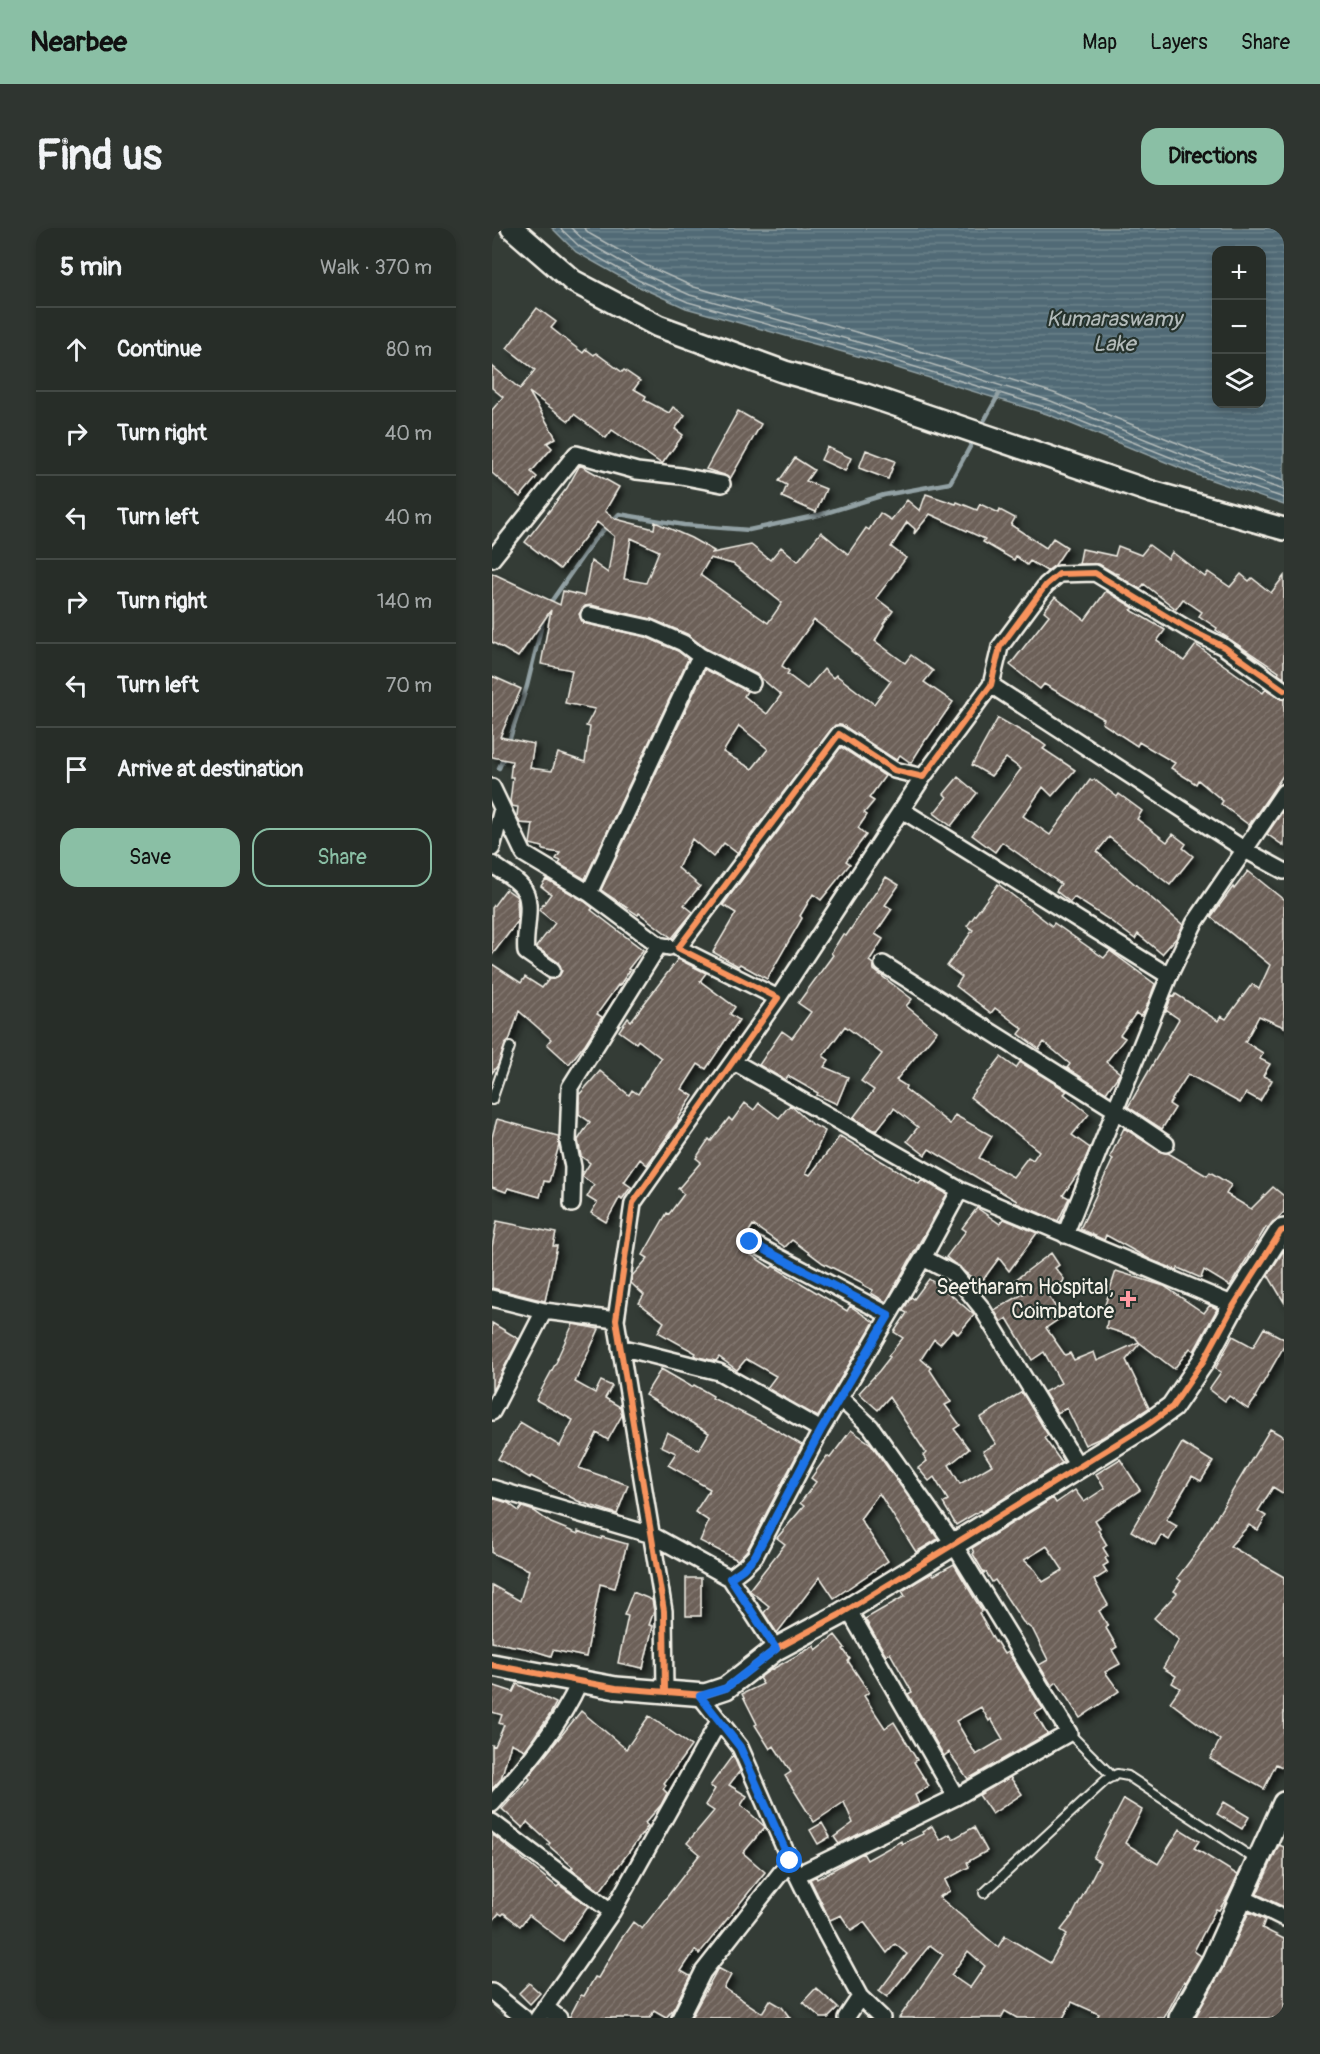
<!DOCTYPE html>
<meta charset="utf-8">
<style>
body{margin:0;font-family:Pangolin,sans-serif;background:#2f3530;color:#f1f3f6}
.controls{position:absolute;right:18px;top:18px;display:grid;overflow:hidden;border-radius:12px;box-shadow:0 3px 9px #0003}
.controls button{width:54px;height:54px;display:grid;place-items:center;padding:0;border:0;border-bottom:2px solid #434945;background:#272d28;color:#f1f3f6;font:30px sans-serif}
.stop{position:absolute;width:18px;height:18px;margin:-14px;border:4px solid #1a73e8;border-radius:50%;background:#fff}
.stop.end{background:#1a73e8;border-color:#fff;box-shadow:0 2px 6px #0008}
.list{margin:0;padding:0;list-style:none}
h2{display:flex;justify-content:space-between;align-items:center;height:78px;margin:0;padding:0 24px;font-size:26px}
h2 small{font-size:20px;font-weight:400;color:#a4a8a8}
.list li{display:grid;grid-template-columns:39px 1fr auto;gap:18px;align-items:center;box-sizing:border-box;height:84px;padding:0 24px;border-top:2px solid #434945}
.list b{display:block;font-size:22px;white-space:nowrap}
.list em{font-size:20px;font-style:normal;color:#a4a8a8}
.actions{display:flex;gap:12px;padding:18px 24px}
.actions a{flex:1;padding:14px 0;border:2px solid #8abfa5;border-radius:18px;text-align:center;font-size:21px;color:#8abfa5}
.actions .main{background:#8abfa5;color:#111}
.icon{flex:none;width:33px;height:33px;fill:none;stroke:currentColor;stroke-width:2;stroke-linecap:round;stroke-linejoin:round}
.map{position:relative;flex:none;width:792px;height:1790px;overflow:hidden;border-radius:18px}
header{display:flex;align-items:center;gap:36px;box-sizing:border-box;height:84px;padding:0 30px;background:#8abfa5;color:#111}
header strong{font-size:28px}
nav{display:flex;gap:33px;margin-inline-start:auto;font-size:21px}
.intro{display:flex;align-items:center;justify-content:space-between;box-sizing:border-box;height:144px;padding:0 36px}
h1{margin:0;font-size:42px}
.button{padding:15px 27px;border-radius:18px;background:#8abfa5;color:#111;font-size:21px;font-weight:700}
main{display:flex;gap:36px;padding:0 36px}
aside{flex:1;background:#272d28;border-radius:18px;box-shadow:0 3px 9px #0003}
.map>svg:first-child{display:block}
.water{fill:url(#water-rules);stroke:#92a1a4;stroke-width:1.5;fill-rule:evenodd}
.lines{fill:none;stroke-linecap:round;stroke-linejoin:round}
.shore{stroke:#b3bbba;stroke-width:1.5}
.stream{stroke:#92a1a4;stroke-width:4.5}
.building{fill:url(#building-hatch);stroke:#f4f1e8;stroke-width:1.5;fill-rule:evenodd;filter:url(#shadow)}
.lane-casing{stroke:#f4f1e8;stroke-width:12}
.street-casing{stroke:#f4f1e8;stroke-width:20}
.secondary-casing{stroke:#f4f1e8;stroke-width:26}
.lane{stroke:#26332d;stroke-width:8}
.street{stroke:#26332d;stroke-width:15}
.secondary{stroke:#26332d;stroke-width:21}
.cycleway-casing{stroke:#26332d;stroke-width:10}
.cycleway{stroke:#f8935d;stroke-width:6}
.route{stroke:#1a73e8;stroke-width:8}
.poi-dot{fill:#ff9aa2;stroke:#26332d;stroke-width:2}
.labels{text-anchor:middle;stroke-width:4.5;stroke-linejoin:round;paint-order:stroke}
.poi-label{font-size:21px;fill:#f4f1e8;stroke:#26332d;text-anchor:end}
.water-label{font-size:22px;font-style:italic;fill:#b3bbba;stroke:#26332d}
</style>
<header>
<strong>Nearbee</strong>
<nav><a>Map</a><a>Layers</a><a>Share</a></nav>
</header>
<div class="intro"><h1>Find us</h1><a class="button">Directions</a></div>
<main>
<aside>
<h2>5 min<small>Walk · 370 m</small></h2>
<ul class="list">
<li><svg class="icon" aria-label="ahead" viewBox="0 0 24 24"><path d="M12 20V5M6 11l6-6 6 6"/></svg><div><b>Continue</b></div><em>80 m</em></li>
<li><svg class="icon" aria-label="right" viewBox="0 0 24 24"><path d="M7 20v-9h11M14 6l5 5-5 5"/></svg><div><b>Turn right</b></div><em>40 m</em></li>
<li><svg class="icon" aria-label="left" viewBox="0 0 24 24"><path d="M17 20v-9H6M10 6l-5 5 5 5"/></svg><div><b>Turn left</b></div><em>40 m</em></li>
<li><svg class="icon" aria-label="right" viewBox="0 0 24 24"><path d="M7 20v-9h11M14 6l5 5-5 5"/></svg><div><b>Turn right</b></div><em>140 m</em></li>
<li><svg class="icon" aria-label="left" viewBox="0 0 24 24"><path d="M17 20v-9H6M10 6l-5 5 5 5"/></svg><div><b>Turn left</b></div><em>70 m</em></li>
<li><svg class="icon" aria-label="arrive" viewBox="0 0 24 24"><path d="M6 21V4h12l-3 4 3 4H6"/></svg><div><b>Arrive at destination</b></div></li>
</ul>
<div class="actions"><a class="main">Save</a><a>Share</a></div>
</aside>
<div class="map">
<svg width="792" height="1790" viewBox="0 0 792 1790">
<defs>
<pattern id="water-rules" width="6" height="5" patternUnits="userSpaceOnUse" patternTransform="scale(1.5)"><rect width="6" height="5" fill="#516b76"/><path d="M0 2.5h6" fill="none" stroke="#6b818a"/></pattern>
<pattern id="building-hatch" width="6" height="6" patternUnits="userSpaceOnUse" patternTransform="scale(1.5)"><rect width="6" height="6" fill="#6c6058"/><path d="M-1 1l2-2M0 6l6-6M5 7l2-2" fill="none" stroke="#827770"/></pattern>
<filter id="shadow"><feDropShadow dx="4.5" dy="4.5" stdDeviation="3" flood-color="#0009"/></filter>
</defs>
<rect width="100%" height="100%" fill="#343c36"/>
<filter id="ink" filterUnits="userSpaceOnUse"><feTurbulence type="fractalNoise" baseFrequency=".0167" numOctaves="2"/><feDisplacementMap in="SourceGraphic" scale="12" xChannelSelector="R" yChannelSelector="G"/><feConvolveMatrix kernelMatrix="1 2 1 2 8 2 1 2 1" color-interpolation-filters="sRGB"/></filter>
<g filter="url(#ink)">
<!-- water -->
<path class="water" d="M60 0H792V277L708 248 555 186 376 131 194 80 143 57 84 24ZM724 22H770V176H724Z"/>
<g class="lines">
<!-- shore -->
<path class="shore" d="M68 0 88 19 146 52 196 74 378 125 556 180 710 242 792 270
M79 0 93 13 149 45 198 67 380 118 559 173 712 235 792 262
M92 0 98 6 153 37 202 59 382 109 562 165 715 227 792 253"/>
<!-- stream -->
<path class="stream" d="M492 193 507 166
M56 378 102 312 127 286 192 297 257 302 327 287 392 267 458 255 479 217
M16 516 35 458 52 388
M7 540 13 527"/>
</g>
<!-- building -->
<path class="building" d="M45 80 64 94 59 100 91 125 94 121 102 127 104 125 130 144 132 142 148 153 142 161 154 168 152 172 177 185 181 179 193 187 183 201 191 207 170 236 120 202 114 210 82 186 77 193 37 164 64 210 55 215 60 220 39 244 45 249 28 269 0 245V182L11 169 0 160V138L28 161 43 142 15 120Z
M246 183 269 196 238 251 232 247 214 241Z
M335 219 359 230 353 243 329 232Z
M374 222 403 233 396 251 367 240Z
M303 230 322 242 314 253 334 261 324 284 290 269 295 257 287 253Z
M88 237 127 259 113 283 124 291 162 301 163 294 199 310 222 323 220 325 259 317 278 332 289 319 306 333 329 304 356 326 374 300 377 302 388 285 399 292 415 272 428 283 434 266 464 276 465 274 485 282 488 276 507 285 508 282 523 290 519 297 554 320 561 310 575 319 563 337 555 343 538 333 535 337 524 328 522 332 491 314 493 311 438 286 422 306 423 301 415 294 399 319 414 330 384 370 401 383 391 396 392 397 383 413 413 435 419 427 441 443 432 454 461 474 435 511H434L419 535 408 527 404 532 352 498 343 497 245 625 232 615 221 629 200 611 186 640 208 658 192 677 201 684 180 710 147 685 146 687 109 662 213 441 255 463 252 468 275 486 289 467 264 446 213 420 195 406 159 391 99 377 93 378 87 386 91 395 154 409 186 423 196 431 93 651 67 636 69 633 64 631 68 625 51 622V619L38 616 41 596 28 595 25 588 26 579 20 578 18 574 21 549H18L20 533 0 529V448L29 461 8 509 42 516 38 540 60 543 66 525 93 534 98 499 94 498 103 481 73 475 80 442 49 436 59 382 26 429 0 414V345L68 377 71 363 92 368 99 333 116 345 122 308 105 294 68 341 33 314 75 260ZM139 310 167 323 154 355 132 351ZM218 330 241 336 290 375 276 395 208 347ZM322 392 360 421 359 423 399 453 382 476 344 447 341 450 332 441 315 461 295 446 297 443 290 438 292 434ZM247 498 276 521 260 541 231 524Z
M657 317 676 331 680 324 713 349 716 344 738 359 749 346 757 353 760 350 779 365 792 348V450L786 446 787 444 724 402 725 400 707 388 710 384 691 371 684 381 652 356 648 361 626 348 627 346 622 345 607 336H587L590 321 623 328 626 318 649 327Z
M614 363 642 380 639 382 673 402 665 413 692 433 704 417 771 465 774 461 792 472V546L757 597 729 576 731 573 706 552 704 556 679 540 683 535 647 514 645 518 610 495 612 491 552 456 548 461 518 437 557 387 552 383 563 369 593 392Z
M506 490 547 513 554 518 551 521 583 542 560 568 551 559 531 588 558 607 598 552H603L625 569 627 566 650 583 645 591 675 614 681 606 694 616 691 620 701 628 678 657 617 609 605 624 691 697 685 709 670 726 646 706 643 711 616 691 582 669 578 674 564 663 569 656 510 614 503 624 480 607 529 541 514 530 499 548 480 537Z
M349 519 393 548 377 570 382 573 372 585 375 587 366 600 374 607 354 633 358 636 329 672 321 666 308 688 310 690 275 751 248 736 246 738 221 724 244 685 231 677Z
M466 549 485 565 459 598 442 585 455 569 452 566Z
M792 581V618L775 606Z
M756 643 792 672V799L767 788 753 814 771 825 768 831 778 836 771 848 780 852 768 873 754 865 748 875 696 846 677 876 683 880 670 901 636 879 687 791 675 783 673 785 680 768 682 769 684 766 726 793 729 788 734 791 760 756 767 761 778 737 719 689 741 659 742 661Z
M394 649 407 657 393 677 400 681 383 706 391 711 377 733 381 736 382 742 420 771 414 778 445 803 404 852 414 858 413 861 458 896 463 887 500 908 487 930 521 949 536 929 541 932 547 923 478 869 509 829 524 840 528 834 575 863 572 866 597 886 580 907 598 920 589 941 571 967 577 970 566 993 524 975 525 973 437 921 433 927 415 913 426 899 402 880 384 903 361 890 382 862 369 853 390 826 353 798 331 828 337 832 332 839 356 849 345 876 325 867 326 865 296 848 293 852 267 837 290 803 300 810 319 784 306 775 341 727 339 725 351 706 354 708Z
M54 651 92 673 101 680 99 682 151 722 136 741 138 742 127 758 126 757 105 786 110 789 93 816 77 836 55 816 59 811 27 783 17 813 13 817 6 837 0 845V736L29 755 33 749 50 760 57 751 65 750 70 743 66 734 44 719 63 695 47 682 59 666 49 658Z
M506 656 560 698 562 695 612 730 618 723 663 756 653 783 648 788 644 785 628 807 633 810 614 834 628 845 614 865 575 840 578 836 552 814 547 821 527 806 531 801 503 780 499 785 464 758 470 749 455 738 481 702 475 698Z
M14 661 25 669 26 693 0 727V680Z
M186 731 214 745 208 753 243 779 238 786 247 792 214 841 206 836 190 861 201 868 186 891 187 892 155 937 148 931 132 954 139 959 130 971 128 969 114 994 99 985 105 975 95 969 102 957 90 948 98 935 89 928 86 912 98 894 87 886V867L108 843 137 867 140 862 146 866 169 830 146 812 144 815 127 803 136 790 139 793Z
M253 875 262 882 267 875 287 890 298 877 318 895 333 903 314 945 318 947 348 908 427 956 430 952 455 966 394 1074 379 1065 381 1062 371 1057V1055L331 1035 300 1012 293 1019 261 997 256 1005 250 1009 247 1019 279 1040 281 1038 355 1083 358 1078 382 1094 326 1189 275 1160 284 1148 254 1131 245 1142 227 1129 224 1133 206 1129 203 1127 204 1125 166 1104 172 1094 147 1075 152 1067 139 1055 140 1048 156 1030 151 1027 175 985 177 986 192 966 186 961 209 934 204 930 217 911 219 913 237 890 240 893Z
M5 891 66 908 67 917 57 954 52 953 48 969 16 960 14 964 0 959V909Z
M632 900 669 924 676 925 715 948 718 944 739 957 734 966 759 981 781 959 792 968V984L776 1000 774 999 738 1058 712 1042 709 1050 686 1040 685 1042 659 1032 614 1007 612 1012 588 1001 621 931 618 929Z
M485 980 508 996 512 991 545 1005 517 1043 507 1030 488 1056 454 1029 474 1003 470 1000Z
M5 993 64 1005 61 1018H65L53 1073 0 1060V1019Z
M792 1022V1074L776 1047Z
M559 1025 567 1037 563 1040 572 1051 571 1054 555 1066 570 1089 554 1100 573 1127 578 1125 582 1132 602 1124 605 1133 647 1114 643 1109 614 1100 616 1088 610 1086 624 1043 672 1058 712 1085 718 1077 725 1081 702 1123 698 1120 682 1141 648 1115 634 1132 657 1180 611 1209 593 1217 575 1180 565 1185 552 1164 569 1155 552 1124 540 1132 515 1090 509 1094 502 1082 533 1065 523 1052Z
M437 1051 458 1066 482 1087 466 1106 461 1101 448 1116 442 1111 429 1131 439 1140 438 1142 459 1174 453 1177 468 1197 462 1201 477 1221 457 1237 468 1256 500 1237 491 1223 504 1216 488 1190 530 1164 556 1207 552 1210 570 1235 490 1284 489 1282 464 1297 451 1275 456 1272 442 1249 437 1253 426 1240 435 1233 431 1228 434 1225 397 1169 386 1182 367 1165 387 1143 398 1129 396 1128 411 1110 402 1104 415 1085 411 1083 419 1069 422 1071Z
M0 1095 27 1111 0 1163Z
M81 1096 107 1101 83 1154 103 1165 109 1153 120 1158 113 1170 128 1179 130 1187 116 1212 105 1205 87 1240 136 1257 125 1286 86 1273 39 1248 38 1250 6 1231 28 1194 68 1218 81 1192 44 1172 66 1131H65Z
M772 1100 792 1111V1118L763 1169 764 1170 756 1181 737 1168 733 1173 717 1161 729 1144 723 1141 741 1108 761 1119Z
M169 1141 200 1159 202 1157 221 1168 220 1170 279 1199 310 1217 255 1322 246 1332 208 1313 217 1293 203 1284 218 1261 176 1237 184 1225 169 1218 175 1204 207 1222 217 1205 153 1167Z
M778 1201 792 1209V1266L781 1259 766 1283 774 1288 766 1302 757 1297 738 1318 792 1349V1540L784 1536 772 1561 718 1531 728 1512 678 1474 688 1460 680 1455 684 1448 671 1440 687 1412 662 1390 685 1365 682 1363 689 1353 685 1350 707 1321 706 1320Z
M359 1202 379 1216 446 1311 424 1324 387 1265 368 1291 396 1333 342 1370 328 1349 285 1405 272 1385 277 1378 257 1362 293 1316 285 1310 312 1278 308 1275 324 1254 319 1250 335 1228 338 1230Z
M690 1215 721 1234 709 1253 700 1248 674 1292 685 1298 677 1312 669 1307 663 1317 639 1303Z
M628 1231 648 1262 603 1292 608 1300 606 1302 615 1317 611 1320 616 1328 613 1330 616 1335 611 1338 615 1344 602 1352 616 1377 607 1383 616 1398 614 1400 625 1419 620 1422 628 1436 613 1444 627 1463 588 1490 565 1454 560 1458 547 1437 556 1432 541 1402 531 1394 503 1352 500 1354 494 1344 492 1345 481 1326 482 1325 480 1320 561 1270 564 1275 583 1262 592 1274 613 1260 604 1246ZM555 1318 571 1342 551 1354 543 1342 532 1332Z
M0 1270 16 1275 27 1283 30 1279 42 1283 59 1295 86 1306V1303L109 1311 110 1309 135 1316 123 1360 108 1356 94 1429 61 1422 59 1428 33 1420 0 1414V1357L28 1373 37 1342 0 1325Z
M462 1336 490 1383 487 1385 503 1414 504 1413 512 1426 516 1424 551 1481 543 1485 555 1506 476 1551 457 1524 452 1528 416 1466 420 1464 398 1425 394 1427 373 1391 413 1368 410 1363 426 1353 440 1345 442 1347ZM489 1479 497 1493 499 1491 511 1511 484 1527 464 1493Z
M194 1350H209V1388H194Z
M141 1364 160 1372 162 1383 157 1397 161 1398 151 1440 126 1435 136 1388 132 1387Z
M343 1407 353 1420 351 1421 358 1431 356 1433 377 1464 372 1468 393 1500 402 1494 425 1532 422 1534 437 1558 423 1567 427 1576 347 1616 342 1609 361 1595 352 1574 322 1594 293 1548 299 1544 282 1518 278 1521 263 1497 265 1496 250 1466 271 1456 267 1450 277 1443 322 1418 324 1422Z
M25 1456 64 1475 57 1488 33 1522 19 1515 9 1551 0 1561V1517L3 1518 12 1497 7 1495 10 1487 0 1484V1457L21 1464Z
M89 1483 134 1521 157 1488 199 1518 172 1555 174 1557 171 1561 175 1565 169 1577 153 1595 156 1598 108 1663 79 1641 81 1639 56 1617 58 1615 35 1594 31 1600 10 1581 38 1551 36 1549Z
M241 1527 248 1543 237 1557 255 1568 249 1577 273 1599 251 1625 273 1644 207 1726 203 1722 189 1743 198 1748 182 1780 174 1790 162 1783 158 1790H77L89 1767 92 1768 103 1749 106 1750 127 1714 141 1694 150 1701 208 1626 195 1615 222 1583 213 1577 223 1561 218 1558Z
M518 1549 530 1566 500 1586 487 1567Z
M632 1571 650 1582 633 1615 666 1636 688 1601 707 1613 702 1620 746 1647 736 1668 727 1682 724 1681 702 1723 709 1728 694 1754 692 1753 672 1790H605L607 1786 580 1774 571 1790H525L513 1783 509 1790H407L451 1727 438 1717 395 1769 387 1763 415 1726 403 1716 395 1725 372 1694 359 1702 349 1687 338 1692 318 1651 324 1648 325 1651 371 1625 375 1632 409 1613 410 1616 431 1606 430 1604 440 1598 448 1612 458 1606 461 1611 482 1599 495 1623 475 1634 477 1639 453 1652 458 1663 447 1669 506 1719 513 1708 558 1735 575 1706 569 1702 580 1688 608 1634 601 1630ZM476 1723 493 1738 478 1760 459 1747Z
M732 1574 757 1589 750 1601 725 1586Z
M330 1595 338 1609 326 1616 318 1602Z
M0 1606 65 1659 67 1657 96 1678 71 1713 37 1687 28 1698 12 1685 10 1687 7 1685 0 1694Z
M787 1617 792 1619V1679L765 1666Z
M757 1684 773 1692 770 1700 792 1711V1790H703L731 1740Z
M226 1740 239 1747 232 1760 270 1785 278 1772 290 1779 298 1790H199Z
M37 1755 48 1765 38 1776 27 1765Z
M324 1760 346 1780 336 1790H329L311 1774Z"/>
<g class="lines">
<!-- lane casing -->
<g class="lane-casing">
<path id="lane" d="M0 872 18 819
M577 1505 621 1549
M492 1665 614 1552 625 1546 636 1548 764 1632"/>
</g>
<!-- street casing -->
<g class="street-casing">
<path id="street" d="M0 331 84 226 145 243 189 248 230 256
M97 387 157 400 191 415 208 428 260 455
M499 457 753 622 792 643
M0 559 32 626 97 665 167 717 177 719
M410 582 677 748
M0 620 10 581
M0 636C9 643 23 650 30 659 43 674 31 705 34 724L60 742
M97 665 208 428
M391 736 622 881 674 916
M286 770 431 549
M242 834 468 962 742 1077
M80 976 81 939 76 914 78 859 167 717
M573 1007 677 748 702 696 792 564
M258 1014 397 1087
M431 1030 462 1046 489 1079 586 1238
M0 1070 52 1083 124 1092
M128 1119 227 1144 329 1202
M0 1184 52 1083
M0 1260 160 1307 238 1350 251 1340 263 1328 329 1202 431 1030 468 962
M238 1350 284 1421
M356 1381 464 1569
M173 1464 172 1383 124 1092 141 975 286 770 186 720 347 506 402 542 431 549 499 457 508 419 554 357 567 346 603 345 694 400 732 419 792 462
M208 1468 248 1519 298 1633 334 1706 368 1769 390 1790
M0 1576C34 1537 67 1500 88 1453
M0 1594 120 1684
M305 1647 464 1569 577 1505 461 1315 379 1199 348 1170
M749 1669 792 1690
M0 1764 32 1790
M53 1779 67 1790
M46 1790 120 1684 227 1493
M188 1790 211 1744 298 1633
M354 1790 368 1769"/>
</g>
<!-- secondary casing -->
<g class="secondary-casing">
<path id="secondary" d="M20 0 81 53 166 98 293 144 371 166 660 264 792 301
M0 1437 124 1460 213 1467 234 1460 284 1421 347 1387 655 1197 680 1179 712 1132 742 1077 789 1003 792 1002
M688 1790 720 1734 792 1575"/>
</g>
<!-- lane -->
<use href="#lane" class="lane"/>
<!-- street -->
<use href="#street" class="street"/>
<!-- secondary -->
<use href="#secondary" class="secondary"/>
<!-- cycleway casing -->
<g class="cycleway-casing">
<path id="cycleway" d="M0 1437 124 1460 213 1467 234 1460 284 1421 347 1387 655 1197 680 1179 712 1132 742 1077 789 1003 792 1002
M173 1464 172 1383 124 1092 141 975 286 770 186 720 347 506 402 542 431 549 499 457 508 419 554 357 567 346 603 345 694 400 732 419 792 462"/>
</g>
<!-- cycleway -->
<use href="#cycleway" class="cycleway"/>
</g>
</g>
<g class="lines" filter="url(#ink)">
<!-- route -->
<path class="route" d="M258 1014 397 1087 329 1202 263 1328 251 1341 238 1350 284 1421 234 1460 208 1468 248 1519 298 1633"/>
</g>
<!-- markers -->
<path class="poi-dot" d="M633 1062h6v6h6v6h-6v6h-6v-6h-6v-6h6z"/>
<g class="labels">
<!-- poi labels -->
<g class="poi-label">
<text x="622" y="1066">Seetharam Hospital,<tspan x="622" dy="24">Coimbatore</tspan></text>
</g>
<!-- water labels -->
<g class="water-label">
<text x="622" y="98">Kumaraswamy<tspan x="622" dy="25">Lake</tspan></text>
</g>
</g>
</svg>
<div class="controls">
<button>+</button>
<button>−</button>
<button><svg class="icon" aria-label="layers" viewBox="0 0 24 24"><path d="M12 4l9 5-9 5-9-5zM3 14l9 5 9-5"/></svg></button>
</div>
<div class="stop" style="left:298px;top:1633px"></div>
<div class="stop end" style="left:258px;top:1014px"></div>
</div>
</main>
